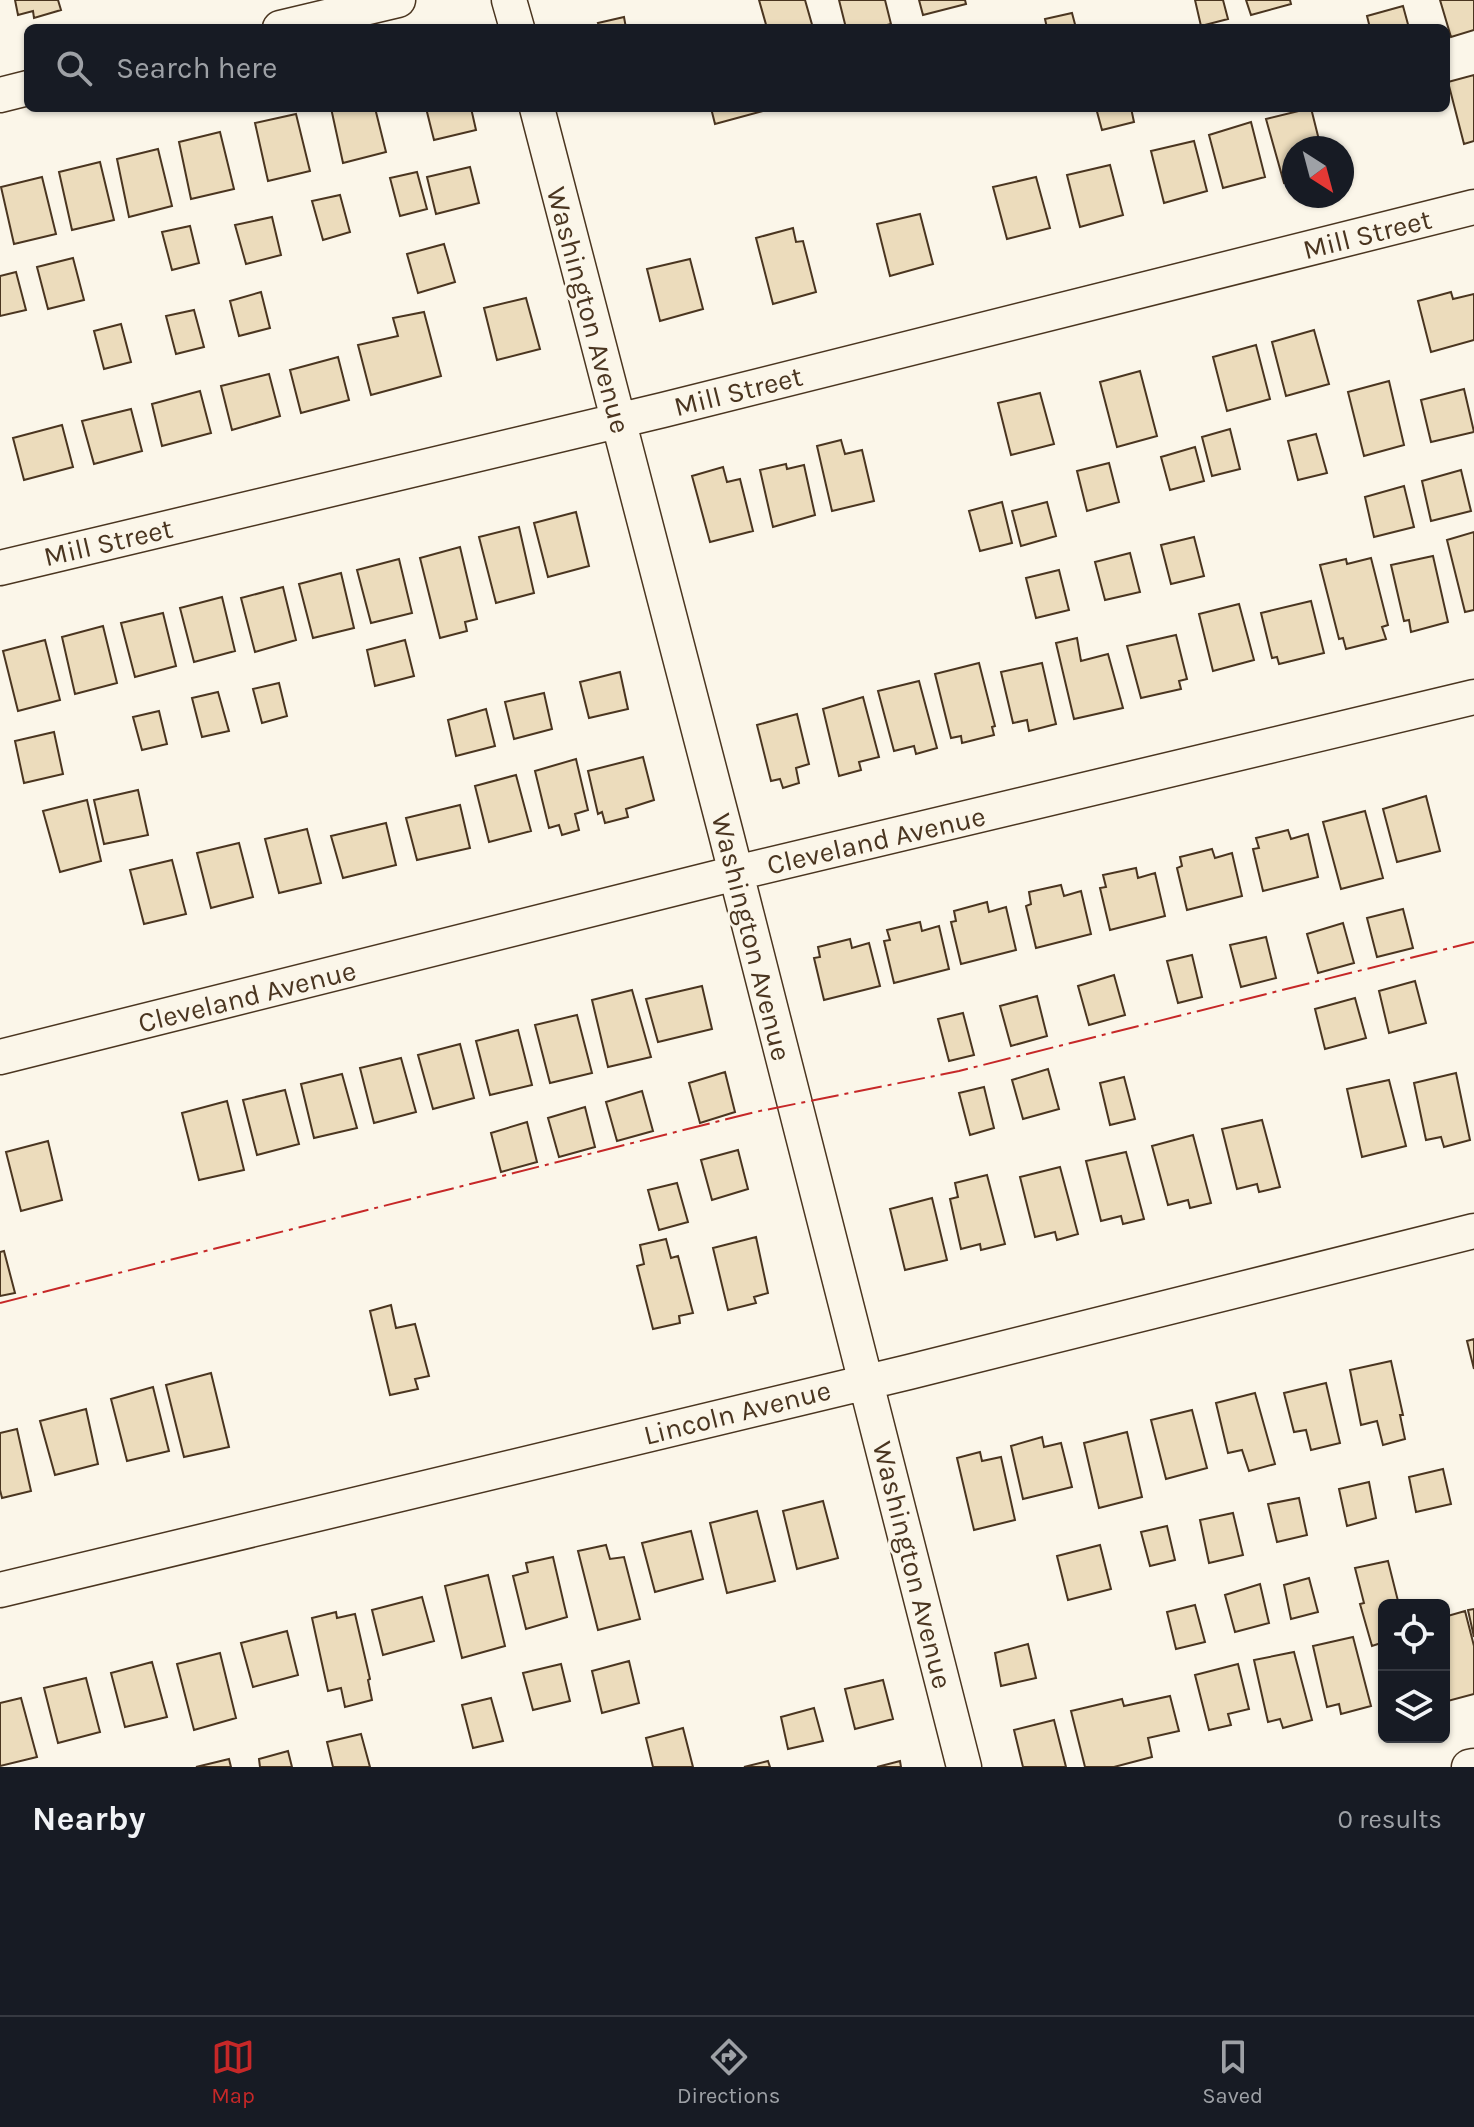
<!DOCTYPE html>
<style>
body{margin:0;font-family:Karla,sans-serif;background:#242831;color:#f1f3f6}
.controls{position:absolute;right:24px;bottom:24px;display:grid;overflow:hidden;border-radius:12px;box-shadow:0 2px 6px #0004}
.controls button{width:72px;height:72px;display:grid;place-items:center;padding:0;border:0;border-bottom:2px solid #363941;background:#171b24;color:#f1f3f6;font:40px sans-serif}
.compass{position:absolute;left:1282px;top:136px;width:72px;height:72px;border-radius:50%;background:#171b24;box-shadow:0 2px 6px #0004;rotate:144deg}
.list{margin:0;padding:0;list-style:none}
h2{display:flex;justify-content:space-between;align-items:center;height:104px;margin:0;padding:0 32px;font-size:34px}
h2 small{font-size:26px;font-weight:400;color:#9ea1a6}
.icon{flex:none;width:44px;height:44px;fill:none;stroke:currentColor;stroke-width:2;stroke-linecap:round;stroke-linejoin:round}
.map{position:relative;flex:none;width:1474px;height:1767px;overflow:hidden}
.search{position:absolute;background:#171b24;box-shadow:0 2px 6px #0004;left:24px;right:24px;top:24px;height:88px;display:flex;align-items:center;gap:20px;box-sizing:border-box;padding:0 28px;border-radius:12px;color:#9ea1a6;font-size:30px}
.sheet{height:248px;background:#171b24}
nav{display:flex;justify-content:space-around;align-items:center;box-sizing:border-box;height:112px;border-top:2px solid #363941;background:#171b24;font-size:22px;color:#9ea1a6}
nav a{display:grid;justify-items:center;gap:4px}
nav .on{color:#c62828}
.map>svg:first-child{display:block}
.building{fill:#ecdcbc;stroke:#4a3520;stroke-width:2}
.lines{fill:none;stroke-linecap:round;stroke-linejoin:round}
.minor-casing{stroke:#4a3520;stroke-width:37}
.minor{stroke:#fbf6e9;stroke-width:34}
.power{stroke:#c62828;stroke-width:2;stroke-dasharray:28 6 4 6;stroke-linecap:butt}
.labels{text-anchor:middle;stroke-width:6;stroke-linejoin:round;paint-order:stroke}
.street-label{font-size:28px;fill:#4a3520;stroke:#fbf6e9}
</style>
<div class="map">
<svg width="1474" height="1767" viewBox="0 0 1474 1767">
<rect width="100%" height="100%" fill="#fbf6e9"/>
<!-- building -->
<path class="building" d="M15 0H58L61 10 34 18 33 11 18 15Z
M759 0H805L813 28H767Z
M839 0H885L891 24 875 28H846Z
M919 0H965L966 4 923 15Z
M1195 0H1223L1228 19 1201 26Z
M1246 0H1290L1291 4 1251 15Z
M1440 0H1474V30L1451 37Z
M1403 6 1409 28H1370L1367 16Z
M1072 13 1076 28H1047L1045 19Z
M624 17 626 28H600L598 23Z
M1474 75V141L1464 144 1448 82Z
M331 108H375L386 152 343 163Z
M426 108H471L476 130 434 140Z
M711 108H762L763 111 715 124Z
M1096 108H1131L1134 122 1102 130Z
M1311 108 1321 148H1294V180L1284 183 1266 119Z
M296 114 310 171 268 181 255 123Z
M1251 122 1265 177 1223 188 1209 135Z
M220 132 234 189 191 199 179 142Z
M1194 141 1207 191 1164 203 1151 151Z
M158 149 172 206 129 217 117 159Z
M100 162 114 220 72 230 59 172Z
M1110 165 1123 215 1080 227 1067 175Z
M470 167 479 203 436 214 427 177Z
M417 172 427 209 400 216 390 178Z
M42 177 56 234 14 244 1 187Z
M1036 177 1050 228 1007 239 993 187Z
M340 195 350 232 323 240 312 201Z
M920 214 933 264 890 276 877 224Z
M272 217 281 255 246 264 235 225Z
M190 226 199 263 172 270 162 232Z
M793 228 796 242 803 241 816 292 773 304 756 238Z
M444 244 455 282 418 293 407 254Z
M73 258 84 300 48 309 37 267Z
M690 259 703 309 660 321 647 269Z
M16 272 26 310 0 316V276Z
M261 292 270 328 239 336 230 301Z
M1451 292 1453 299 1474 294V340L1431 352 1418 301Z
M526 298 540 349 497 360 484 308Z
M194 310 204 347 176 354 166 316Z
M424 312 441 376 371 395 358 345 398 336 393 318Z
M121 324 131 362 104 369 94 331Z
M1314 330 1329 384 1286 396 1272 342Z
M1256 345 1270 399 1227 411 1213 357Z
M338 357 349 400 301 413 290 370Z
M1140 371 1157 436 1117 447 1100 382Z
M269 374 280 416 232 430 221 386Z
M1389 381 1404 445 1364 456 1348 392Z
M1464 389 1474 432 1431 442 1421 400Z
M200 391 211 433 162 446 152 404Z
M1040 393 1054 444 1011 455 998 403Z
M131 409 142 451 94 464 82 421Z
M62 425 73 467 24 480 13 438Z
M1230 429 1240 469 1212 476 1202 437Z
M1316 434 1327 473 1298 480 1288 441Z
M841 440 845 454 862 450 874 501 832 511 817 446Z
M1195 447 1204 481 1170 490 1161 457Z
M1109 463 1119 502 1087 511 1077 471Z
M786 464 787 469 804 465 815 515 773 527 760 470Z
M723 467 727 482 740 479 753 531 710 542 692 476Z
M1461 470 1471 511 1431 521 1422 481Z
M1404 486 1414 527 1374 537 1365 497Z
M1002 502 1012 543 980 551 969 511Z
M1047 502 1056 536 1021 546 1012 511Z
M576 512 589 566 548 577 534 523Z
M519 527 534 593 496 603 479 537Z
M1474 532V610L1465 612 1447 540Z
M1194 537 1204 576 1171 584 1161 545Z
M460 547 477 619 465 622 467 631 440 638 420 558Z
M1130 553 1140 592 1105 600 1095 562Z
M1433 556 1448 622 1411 632 1409 620 1404 621 1391 565Z
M1371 558 1388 625 1382 627 1386 639 1346 649 1343 638 1339 639 1320 565 1346 559 1347 564Z
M399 559 412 613 371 623 357 570Z
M1059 570 1069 610 1036 618 1026 578Z
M341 573 354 628 313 638 299 584Z
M283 587 296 640 255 652 241 598Z
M222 597 235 651 194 662 180 608Z
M1311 601 1324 653 1279 664 1277 657 1272 658 1261 613Z
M1239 604 1254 660 1213 671 1199 614Z
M163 613 176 666 135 677 121 623Z
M103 626 117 683 75 694 62 637Z
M1176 635 1187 679 1179 681 1181 689 1141 698 1127 646Z
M1077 638 1081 661 1108 654 1123 708 1074 719 1056 643Z
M45 640 60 700 18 711 3 651Z
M405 640 414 676 375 686 367 650Z
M979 663 995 726 992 727 994 735 962 743 961 736 951 738 935 674Z
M1042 663 1056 724 1029 731 1027 720 1013 723 1001 672Z
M620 672 628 709 589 718 580 682Z
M919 681 937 748 916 754 914 746 894 751 878 691Z
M279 683 287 716 262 723 253 689Z
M218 692 229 731 202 737 192 698Z
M544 693 552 729 514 739 505 702Z
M863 697 879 757 859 762 861 770 839 776 823 709Z
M486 709 495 746 456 756 448 720Z
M159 711 167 744 142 750 133 717Z
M797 714 809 764 796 768 799 783 783 788 780 779 771 781 757 725Z
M54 732 63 774 24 783 15 741Z
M643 757 654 800 626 809 628 817 605 823 602 812 598 814 588 771Z
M576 759 588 810 575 814 579 830 562 835 559 825 549 828 535 771Z
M516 775 531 831 489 842 475 786Z
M138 790 148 835 104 844 94 800Z
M1426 796 1440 851 1397 862 1383 809Z
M87 800 101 861 60 872 43 811Z
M460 805 470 848 417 860 406 818Z
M1365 811 1383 878 1341 889 1323 822Z
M386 823 396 865 343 878 331 836Z
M307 829 321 883 279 893 265 839Z
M1288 830 1291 839 1308 834 1318 877 1263 891 1253 849 1259 848 1256 838Z
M239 843 253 897 211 908 197 853Z
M1212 849 1215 858 1232 853 1242 896 1187 910 1177 868 1182 866 1180 857Z
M172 860 186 914 144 924 130 870Z
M1136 868 1138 878 1155 873 1165 916 1110 930 1100 888 1106 887 1103 875Z
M1061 885 1064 896 1081 891 1091 934 1036 948 1026 906 1031 904 1029 892Z
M987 902 989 912 1006 907 1016 950 961 964 951 922 956 921 954 911Z
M1403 909 1413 948 1377 957 1367 918Z
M920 922 922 931 939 926 949 969 894 983 884 941 890 940 887 930Z
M1343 923 1354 963 1318 973 1307 934Z
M1266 937 1276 978 1241 987 1230 945Z
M850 939 852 948 869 943 880 986 824 1000 814 958 820 957 818 947Z
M1192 955 1202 997 1178 1003 1167 961Z
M1114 975 1125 1015 1089 1025 1078 986Z
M1415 981 1426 1023 1389 1033 1379 991Z
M702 986 712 1029 658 1042 646 999Z
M632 990 651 1057 608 1067 592 1000Z
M1037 996 1047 1036 1011 1046 1000 1006Z
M1355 998 1366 1038 1325 1049 1315 1009Z
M963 1013 974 1055 949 1061 938 1019Z
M577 1015 592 1073 550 1083 535 1025Z
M518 1030 532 1085 490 1095 476 1041Z
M460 1044 474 1098 433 1109 418 1055Z
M401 1058 416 1112 374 1123 360 1068Z
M1048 1069 1059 1109 1023 1119 1012 1080Z
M725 1072 735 1112 700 1123 689 1083Z
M1456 1073 1470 1140 1444 1147 1441 1137 1426 1140 1414 1083Z
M342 1074 357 1128 314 1138 301 1084Z
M1124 1077 1135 1119 1110 1125 1100 1083Z
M1389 1080 1406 1146 1362 1157 1347 1089Z
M984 1087 994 1128 970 1135 959 1093Z
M285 1090 299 1144 257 1155 243 1100Z
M642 1091 653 1131 617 1141 606 1102Z
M227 1101 244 1170 199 1180 182 1113Z
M585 1107 595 1147 559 1157 548 1118Z
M1262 1120 1280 1187 1259 1192 1257 1184 1237 1189 1222 1129Z
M527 1122 537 1162 501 1172 491 1133Z
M1193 1135 1211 1203 1190 1208 1188 1200 1168 1205 1152 1146Z
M48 1141 62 1200 21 1211 6 1152Z
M738 1150 748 1189 712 1200 701 1160Z
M1126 1152 1144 1219 1123 1224 1121 1216 1101 1221 1086 1161Z
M1060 1167 1078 1234 1057 1240 1055 1232 1035 1237 1020 1177Z
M987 1175 1005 1244 981 1250 980 1244 961 1249 950 1199 958 1197 955 1183Z
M677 1183 688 1222 659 1230 648 1190Z
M932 1198 947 1260 905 1270 890 1209Z
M756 1237 768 1293 754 1297 756 1303 728 1310 713 1248Z
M666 1239 671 1258 678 1256 693 1313 679 1316 680 1323 653 1329 637 1266 644 1264 640 1245Z
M4 1251 15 1293 0 1296V1252Z
M391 1305 396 1328 415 1324 429 1376 415 1379 418 1389 390 1395 370 1311Z
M1474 1339V1369L1467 1341Z
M1391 1361 1403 1415H1400L1405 1439 1383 1445 1377 1421 1361 1425 1350 1370Z
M211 1373 229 1447 184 1457 166 1385Z
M1326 1383 1340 1443 1311 1450 1306 1430 1294 1432 1284 1393Z
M153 1387 169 1451 127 1461 111 1399Z
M1255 1393 1275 1464 1249 1471 1242 1450 1228 1453 1216 1403Z
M86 1409 98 1464 55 1475 40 1421Z
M1192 1410 1207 1468 1166 1479 1151 1420Z
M17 1429 31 1491 2 1498 0 1490V1433Z
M1127 1432 1142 1497 1099 1508 1084 1443Z
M1042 1437 1044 1447 1061 1443 1072 1487 1023 1499 1011 1446Z
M980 1452 982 1461 1001 1457 1015 1520 974 1530 957 1458Z
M1443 1469 1451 1504 1416 1512 1409 1477Z
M1369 1482 1376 1518 1347 1526 1339 1489Z
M1299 1498 1307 1535 1277 1542 1268 1504Z
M823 1501 838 1558 797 1569 783 1511Z
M757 1511 775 1581 727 1593 710 1523Z
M1233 1513 1243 1555 1209 1563 1200 1520Z
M1167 1526 1175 1560 1150 1566 1141 1532Z
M691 1531 703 1579 655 1592 642 1543Z
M606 1545 610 1559 624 1557 640 1619 598 1630 578 1551Z
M1100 1545 1111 1589 1068 1600 1057 1556Z
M553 1557 567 1617 526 1629 513 1576 528 1572 526 1563Z
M1388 1561 1399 1605H1384V1642L1372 1646 1360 1604 1364 1603 1355 1568Z
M488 1575 505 1646 462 1658 445 1586Z
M1309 1578 1318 1612 1291 1619 1284 1585Z
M1260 1584 1269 1623 1235 1632 1225 1595Z
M422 1597 434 1641 383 1655 372 1610Z
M1195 1605 1205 1642 1176 1649 1167 1612Z
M1474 1609V1637L1468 1610Z
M1465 1611 1474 1646V1694L1444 1702V1617Z
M336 1612 337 1618 355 1614 370 1679 368 1680 372 1700 345 1707 341 1688 328 1691 312 1618Z
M287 1631 298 1675 253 1687 241 1643Z
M1353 1637 1371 1706 1341 1714 1339 1704 1327 1707 1313 1646Z
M1028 1644 1036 1678 1001 1686 995 1653Z
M1294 1652 1312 1720 1283 1728 1280 1719 1268 1722 1254 1660Z
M220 1653 236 1718 194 1730 177 1664Z
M629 1661 639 1703 602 1713 592 1671Z
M152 1662 167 1717 125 1727 111 1673Z
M561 1664 570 1701 533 1710 523 1673Z
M1238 1664 1249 1709 1228 1714 1231 1725 1209 1730 1195 1675Z
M86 1678 100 1732 58 1743 44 1688Z
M883 1680 893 1719 855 1729 845 1689Z
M1170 1696 1179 1731 1148 1738 1152 1757 1114 1767H1085L1071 1711 1122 1699 1124 1706Z
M21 1698 37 1757 0 1766V1703Z
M491 1698 503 1741 473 1748 462 1705Z
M814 1708 823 1741 788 1749 781 1717Z
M1054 1720 1066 1767H1023L1014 1730Z
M683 1728 693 1767H653L646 1738Z
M361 1734 370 1767H333L327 1742Z
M288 1751 292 1767H260L259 1759Z
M229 1759 231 1767H196Z
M768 1761 770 1767H744Z
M900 1761 901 1767H877Z"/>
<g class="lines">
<!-- minor casing -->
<g class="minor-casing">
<path id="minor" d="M509 0 517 28
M280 28 398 0
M0 95 28 88
M537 108 726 834 964 1767
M0 568 663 410 1474 207
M0 1057 736 873 1474 697
M0 1590 909 1372 1474 1231
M1469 1767 1474 1766"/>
</g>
<!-- minor -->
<use href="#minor" class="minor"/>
<!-- power -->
<path class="power" d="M0 1303 755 1112 959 1071 1474 942"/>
</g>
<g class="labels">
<!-- street labels -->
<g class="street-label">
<text transform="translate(1367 234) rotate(-14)" y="10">Mill Street</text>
<text transform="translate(589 310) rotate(75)" y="10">Washington Avenue</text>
<text transform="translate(738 391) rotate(-14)" y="10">Mill Street</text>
<text transform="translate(108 542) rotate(-13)" y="10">Mill Street</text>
<text transform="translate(876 840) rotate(-13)" y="10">Cleveland Avenue</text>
<text transform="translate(752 937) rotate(76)" y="10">Washington Avenue</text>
<text transform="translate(247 996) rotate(-14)" y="10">Cleveland Avenue</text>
<text transform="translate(737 1412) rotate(-14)" y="10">Lincoln Avenue</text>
<text transform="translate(913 1565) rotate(76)" y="10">Washington Avenue</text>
</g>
</g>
</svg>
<div class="controls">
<button><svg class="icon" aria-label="locate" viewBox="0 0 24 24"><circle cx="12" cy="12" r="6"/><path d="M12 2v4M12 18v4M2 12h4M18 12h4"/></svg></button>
<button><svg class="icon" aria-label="layers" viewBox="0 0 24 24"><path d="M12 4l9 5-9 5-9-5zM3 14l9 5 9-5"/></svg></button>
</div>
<svg class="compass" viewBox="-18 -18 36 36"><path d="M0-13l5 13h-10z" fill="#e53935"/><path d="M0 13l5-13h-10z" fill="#9ea1a6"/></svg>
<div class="search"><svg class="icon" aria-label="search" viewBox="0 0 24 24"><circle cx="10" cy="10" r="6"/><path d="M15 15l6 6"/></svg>Search here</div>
</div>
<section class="sheet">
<h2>Nearby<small>0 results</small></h2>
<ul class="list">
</ul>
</section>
<nav>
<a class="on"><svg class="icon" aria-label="map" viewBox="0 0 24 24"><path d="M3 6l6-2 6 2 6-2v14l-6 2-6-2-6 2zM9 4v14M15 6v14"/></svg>Map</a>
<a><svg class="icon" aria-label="directions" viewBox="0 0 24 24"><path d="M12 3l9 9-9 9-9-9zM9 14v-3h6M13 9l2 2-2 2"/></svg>Directions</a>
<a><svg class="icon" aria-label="saved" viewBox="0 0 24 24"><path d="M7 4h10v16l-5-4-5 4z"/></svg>Saved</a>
</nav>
